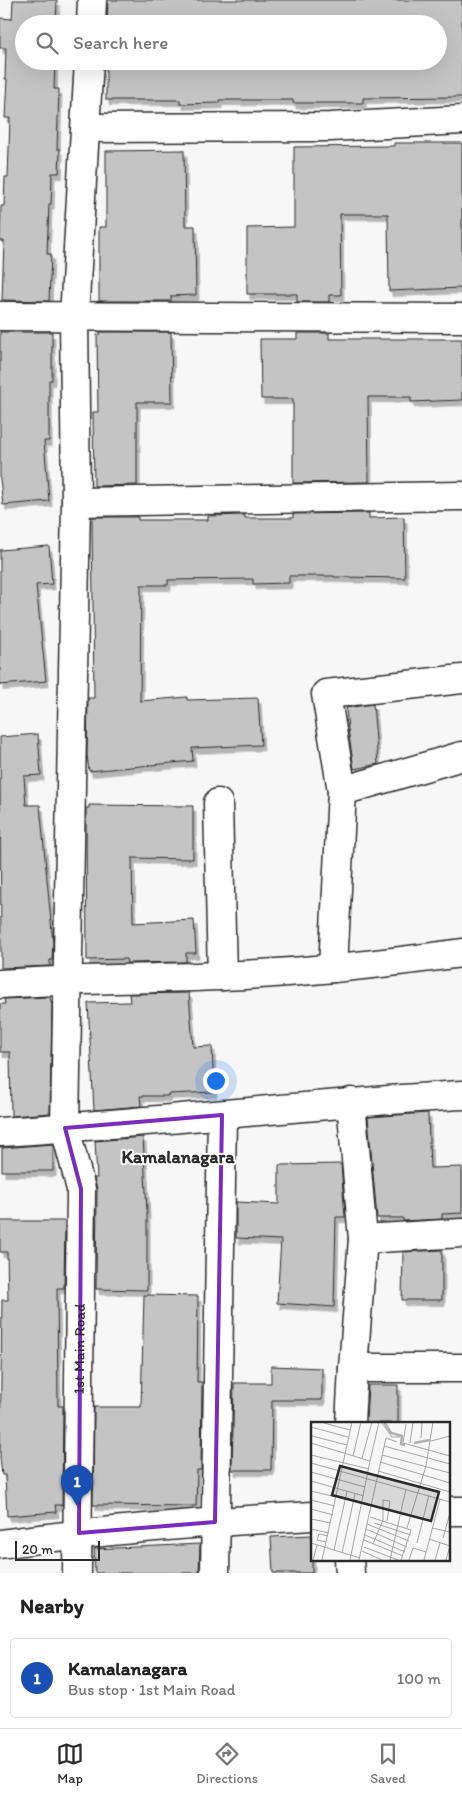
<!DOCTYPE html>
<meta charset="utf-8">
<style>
body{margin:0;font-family:Itim,sans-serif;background:#f2f2f2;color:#222}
.scale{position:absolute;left:15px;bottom:12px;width:85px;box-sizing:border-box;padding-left:5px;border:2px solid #2b2b2b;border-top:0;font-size:14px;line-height:18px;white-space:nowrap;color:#2b2b2b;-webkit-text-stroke:4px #fff;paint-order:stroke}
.you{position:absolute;left:215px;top:1080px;width:18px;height:18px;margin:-12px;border:4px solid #fff;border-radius:50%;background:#1a73e8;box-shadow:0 0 0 8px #1a73e833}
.badge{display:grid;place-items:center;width:32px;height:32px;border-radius:50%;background:#2b2b2b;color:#fff;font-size:16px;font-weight:700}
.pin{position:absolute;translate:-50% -41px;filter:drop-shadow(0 1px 2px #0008)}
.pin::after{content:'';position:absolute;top:26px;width:18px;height:15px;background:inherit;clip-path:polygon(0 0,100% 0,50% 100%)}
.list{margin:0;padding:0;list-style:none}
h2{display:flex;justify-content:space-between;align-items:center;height:65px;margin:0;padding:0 20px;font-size:21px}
h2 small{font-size:16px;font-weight:400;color:#767676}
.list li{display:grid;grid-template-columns:32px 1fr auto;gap:15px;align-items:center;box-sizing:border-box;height:80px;margin:0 10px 10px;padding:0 10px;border:1px solid #e0e0e0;border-radius:5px}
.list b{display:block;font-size:19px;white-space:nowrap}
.list p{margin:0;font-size:16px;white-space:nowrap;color:#767676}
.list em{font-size:16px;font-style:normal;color:#767676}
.icon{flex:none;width:28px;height:28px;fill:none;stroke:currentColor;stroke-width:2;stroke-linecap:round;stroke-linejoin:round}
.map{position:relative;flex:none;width:462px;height:1573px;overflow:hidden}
.search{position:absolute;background:#fff;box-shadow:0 5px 20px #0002;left:15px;right:15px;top:15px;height:55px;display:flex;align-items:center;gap:12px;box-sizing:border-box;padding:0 18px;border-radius:28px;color:#767676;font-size:19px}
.sheet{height:155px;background:#fff}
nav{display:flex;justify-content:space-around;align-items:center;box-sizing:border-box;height:70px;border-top:1px solid #e0e0e0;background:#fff;font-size:14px;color:#767676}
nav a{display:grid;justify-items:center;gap:2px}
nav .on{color:#2b2b2b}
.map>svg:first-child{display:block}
.building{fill:#c4c4c4;stroke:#2b2b2b;filter:url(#shadow)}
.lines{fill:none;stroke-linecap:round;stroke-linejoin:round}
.minor-casing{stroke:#2b2b2b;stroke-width:31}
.minor{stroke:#fff;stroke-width:28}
.marked{fill:none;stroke:#7b2cbf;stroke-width:4;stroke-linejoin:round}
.labels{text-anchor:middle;stroke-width:4;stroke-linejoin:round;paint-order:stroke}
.street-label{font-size:15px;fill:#2b2b2b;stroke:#fff}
.quarter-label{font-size:18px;font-weight:bold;fill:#2b2b2b;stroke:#fff}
.inset-river{fill:none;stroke:#b0b0b0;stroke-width:2.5}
.inset-road{fill:none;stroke:#a5a5a5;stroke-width:1}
.view{fill:#2b2b2b;fill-opacity:0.15;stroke:#2b2b2b;stroke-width:2.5}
.inset-edge{fill:none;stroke:#2b2b2b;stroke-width:2.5}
</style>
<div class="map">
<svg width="462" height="1573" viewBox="0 0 462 1573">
<defs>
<filter id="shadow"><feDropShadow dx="3" dy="5.5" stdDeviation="0" flood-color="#0004"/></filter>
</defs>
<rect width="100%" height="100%" fill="#f7f7f7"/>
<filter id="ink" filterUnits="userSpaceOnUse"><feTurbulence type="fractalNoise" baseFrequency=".02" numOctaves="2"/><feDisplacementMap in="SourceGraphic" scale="10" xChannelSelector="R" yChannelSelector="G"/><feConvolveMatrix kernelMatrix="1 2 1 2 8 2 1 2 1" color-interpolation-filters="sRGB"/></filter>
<g filter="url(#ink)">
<!-- building -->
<path class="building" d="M13 0H57L56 24H24V61H55L54 89H59L57 149H60L59 173H52L51 204H49L47 254H51L49 301 2 300 4 241H0L1 206H4L5 177H8L10 118H5L7 79H5L6 48H0V18L12 19Z
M108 0H462V97L363 98V103H293V100H219V103L180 104V100H106V61H438V24H107Z
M394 143H462V288L389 291 388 214H340L341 295H329V302H297V294H247V228L294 227V147L394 146Z
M184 150 185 226H195L196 295 171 296V301H99V227H106V151Z
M0 332H52V380H49V441H44L49 501 3 505 0 479Z
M100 332H171L172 402H137V485L94 486 93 412H98L97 335 100 334Z
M297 333H329V339H462V400L411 402V397H368L369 482 293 483V399H261L260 339H297Z
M369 513V518L404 517 405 578 334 577V576H289V583L253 584V579L168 580V585H141L140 701 187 697V700L258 698 261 745 192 748 193 761 89 771 87 755 88 698H94L92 517H138V520H208V516L245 515V518H293V514Z
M49 546 52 584 36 585 46 681 0 685V550Z
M373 704 378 764 354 769 348 729 346 708Z
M38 734 41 775 24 776 26 805H40L53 943 52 960H50V966L1 968 0 737Z
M89 805 193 806V859L132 858 133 923 194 920 196 953H186V962L127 963 126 959 87 960 86 818V808H89Z
M189 993 193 1047 212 1046 214 1092 168 1094V1096H140L141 1106 94 1110 88 1003 130 1002 129 994Z
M50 997 52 1005 50 1113 11 1116 10 1052H0V1004H5L4 999Z
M428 1113 430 1168 462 1167V1213L442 1214V1219L403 1221V1218H377L368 1117Z
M143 1137 147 1211V1290L96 1289 97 1189 94 1178H97L95 1141Z
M53 1144V1171H2V1148Z
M341 1164 345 1217H336L334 1307 277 1303 281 1240 236 1238V1202L279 1204V1165Z
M0 1221H65L64 1288H57L58 1406H63L62 1505H55L56 1512 7 1516 5 1475H2L0 1458 2 1300H8L7 1252H0Z
M442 1250V1300H402L403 1252Z
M144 1295 198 1296 197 1382H202L201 1470H197L196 1506 93 1505 94 1407H141Z
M271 1366 322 1368V1400H272L271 1470H232L234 1383H271Z
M368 1385H398V1423H366Z
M312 1535V1573H273L271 1537Z
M200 1544 199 1573H95L94 1549Z"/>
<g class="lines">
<!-- minor casing -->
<g class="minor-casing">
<g id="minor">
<path d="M91 24 92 0"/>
<path d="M86 128 330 127 462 120"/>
<path d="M0 316 462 318"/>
<path d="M76 502 462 496"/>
<path d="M462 679 326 694 342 791 462 756"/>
<path d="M218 803 222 976"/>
<path d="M333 968 342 791"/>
<path d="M0 984C73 979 147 979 220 976 301 973 382 964 462 953"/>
<path d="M0 1132C154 1123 308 1104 462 1095"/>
<path d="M363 1239 462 1233"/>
<path d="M353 1368H462"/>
<path d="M350 1423 353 1368 363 1239 351 1102"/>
<path d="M448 1511H462"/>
<path d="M0 1544C104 1530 208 1522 312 1516"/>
<path d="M349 1559 350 1573"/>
<path id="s1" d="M77 1573 81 1189 65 1128 76 502 74 317 89 61"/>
<path d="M215 1573 222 1115"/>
</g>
</g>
<!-- minor -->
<use href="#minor" class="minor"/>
</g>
</g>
<!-- marked area -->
<path class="marked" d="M222 1115 215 1522 79 1533 81 1189 65 1128Z"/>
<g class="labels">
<!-- street labels -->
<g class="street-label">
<text dy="5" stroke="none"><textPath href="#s1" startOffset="224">1st Main Road</textPath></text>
</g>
<!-- quarter labels -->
<g class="quarter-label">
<text x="178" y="1163">Kamalanagara</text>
</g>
</g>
<!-- overview -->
<g transform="translate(311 1422)">
<rect width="139" height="139" fill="#f7f7f7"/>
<path class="inset-river" d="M73 0 80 11 91 14 90 22 94 23M103 21 119 18"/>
<path class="inset-road" d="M70 0 81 15H89M13 1 39 8M95 2 92 21 139 34M0 5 37 15M1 14 36 23M110 16 111 0M120 19 139 14M0 21 59 39 39 138M99 21 102 0M73 24 139 42M0 33 58 47M71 33 139 51M42 34 50 0M51 36 61 0M59 39 68 0M69 40 139 61M0 41 139 80M67 49 139 70M0 50 54 65M0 59 53 74M0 69 25 75M0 78 24 84M0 87 22 93M59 95 100 108 90 138M0 97 20 101M63 101 100 113M56 102 98 119M96 106 115 44 122 0M121 106 139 110M0 107 18 111M55 107 96 125M54 113 94 130M132 116 139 91M118 117 139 124 135 138M53 118 92 134M15 120 6 118 8 112 17 114M0 121 49 136M106 121 118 73M62 122 72 98V78L79 79 76 99M53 125 87 138M23 128 36 69M51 129 71 138M31 131 44 72M2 138 6 123M11 138 41 0M48 138 75 16 86 20M79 138 95 67M98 138 102 126 115 130M113 138 129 77M124 138 129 121"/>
<path class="view" d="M29 44 128 70 120 99 21 73Z"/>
<rect width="139" height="139" class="inset-edge"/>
</g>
</svg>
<div class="scale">20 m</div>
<div class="you"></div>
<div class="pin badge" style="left:77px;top:1506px;background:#1a4fb4">1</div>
<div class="search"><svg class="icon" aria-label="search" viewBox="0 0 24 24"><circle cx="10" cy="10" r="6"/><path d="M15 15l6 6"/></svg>Search here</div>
</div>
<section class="sheet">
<h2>Nearby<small></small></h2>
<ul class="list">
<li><span class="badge" style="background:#1a4fb4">1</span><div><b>Kamalanagara</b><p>Bus stop · 1st Main Road</p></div><em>100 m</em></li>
</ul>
</section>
<nav>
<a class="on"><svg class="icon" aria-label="map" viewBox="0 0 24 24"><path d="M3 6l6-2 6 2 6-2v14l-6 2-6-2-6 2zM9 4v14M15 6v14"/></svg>Map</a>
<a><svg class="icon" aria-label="directions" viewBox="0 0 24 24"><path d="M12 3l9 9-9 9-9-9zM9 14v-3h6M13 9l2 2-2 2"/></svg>Directions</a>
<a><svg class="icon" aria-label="saved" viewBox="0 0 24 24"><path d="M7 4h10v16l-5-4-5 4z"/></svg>Saved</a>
</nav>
